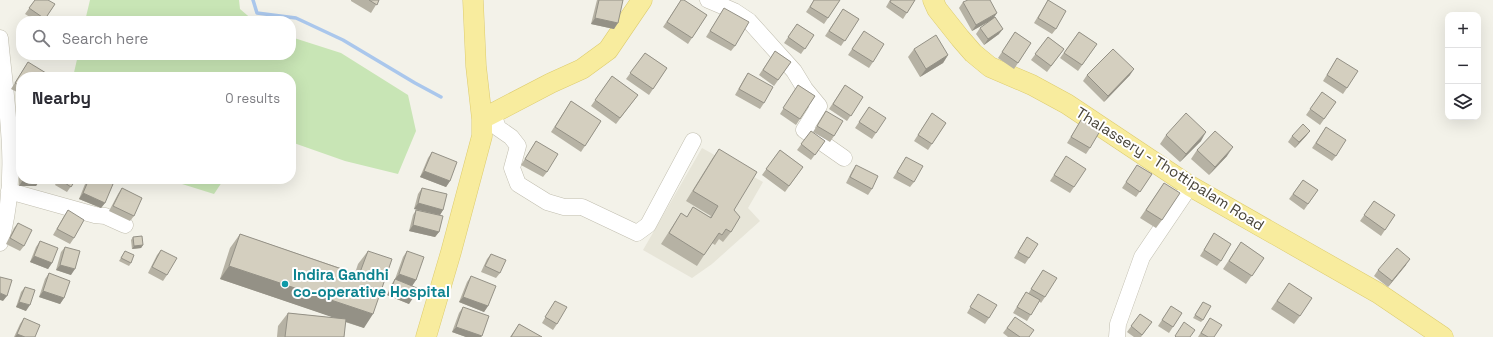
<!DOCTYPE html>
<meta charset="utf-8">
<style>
body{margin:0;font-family:"Space Grotesk",sans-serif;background:#f2f2f3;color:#2b2b33}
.controls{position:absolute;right:12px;top:12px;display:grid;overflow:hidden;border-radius:8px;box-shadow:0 4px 16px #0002}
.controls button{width:36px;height:36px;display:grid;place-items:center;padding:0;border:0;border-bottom:1px solid #e1e1e2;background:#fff;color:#2b2b33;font:20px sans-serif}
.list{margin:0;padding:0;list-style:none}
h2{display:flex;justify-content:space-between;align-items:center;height:52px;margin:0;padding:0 16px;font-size:17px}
h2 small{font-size:13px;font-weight:400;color:#7c7c81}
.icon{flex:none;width:22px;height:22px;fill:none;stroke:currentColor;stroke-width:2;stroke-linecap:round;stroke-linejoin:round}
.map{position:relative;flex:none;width:1493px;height:337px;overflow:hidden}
.search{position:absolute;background:#fff;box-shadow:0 4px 16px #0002;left:16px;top:16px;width:280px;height:44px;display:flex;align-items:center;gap:10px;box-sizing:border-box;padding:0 14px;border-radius:16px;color:#7c7c81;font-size:15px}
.panel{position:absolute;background:#fff;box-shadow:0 4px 16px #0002;left:16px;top:72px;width:280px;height:112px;border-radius:16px}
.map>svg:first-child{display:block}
.residential{fill:#e7e5d8}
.green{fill:#c8e5b5}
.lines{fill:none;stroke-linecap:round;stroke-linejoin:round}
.stream{stroke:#aac7ec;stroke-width:3.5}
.minor-casing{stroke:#c1beaf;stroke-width:17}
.major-casing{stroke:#ddcc6e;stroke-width:21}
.minor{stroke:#fff;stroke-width:16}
.major{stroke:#f8ec9e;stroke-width:20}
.wall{fill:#b6b2a4}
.shaded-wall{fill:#949186}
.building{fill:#d4cfbf;stroke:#949186}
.culture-dot{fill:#0f9aa8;stroke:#fff;stroke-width:1.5}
.labels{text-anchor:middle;stroke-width:4;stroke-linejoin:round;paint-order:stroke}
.street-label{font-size:15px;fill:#474338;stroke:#fff}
.culture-label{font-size:15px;font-weight:bold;fill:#0d838f;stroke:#fff;text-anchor:start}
</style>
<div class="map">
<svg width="1493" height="337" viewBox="0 0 1493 337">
<rect width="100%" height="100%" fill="#f3f2e9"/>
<!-- residential -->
<path class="residential" d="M702 148 763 182 748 208 760 221 712 264 692 278 643 250Z"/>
<!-- green -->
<path class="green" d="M90 0H239L240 9 254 21H85Z
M291 37 341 53 408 95 416 131 398 174 345 161 291 142V77H73L78 55H291Z
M166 179H224L214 194Z"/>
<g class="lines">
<!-- stream -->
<path class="stream" d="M253 0 257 13 296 18 343 40 415 83 441 97"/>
<!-- minor casing -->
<g class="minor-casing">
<path id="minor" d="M708 0 734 11 749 21 794 71 805 89 819 106 804 130 844 158
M0 38C6 105 20 177 0 243
M493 114 498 128 511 137 518 146 512 168 518 184 547 202 564 207H582L637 233 648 225 693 141
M9 191 95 215 105 216 125 225
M1117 337 1118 324 1142 257 1190 186"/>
</g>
<!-- major casing -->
<g class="major-casing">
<path id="major" d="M933 0 937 9 960 38 973 53 990 67 1032 85 1067 104 1190 186 1378 293 1443 337
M482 119 551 83 582 69 608 50 642 0
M426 337 451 252 482 136V119L476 66 473 0"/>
</g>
<!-- minor -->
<use href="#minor" class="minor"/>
<!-- major -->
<use href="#major" class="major"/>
</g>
<!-- wall -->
<path class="wall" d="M35 0 55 4 44 21H36L25 14Z
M351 0H379L371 13 351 1Z
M597 0H623L614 29 591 24Z
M681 0 707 15 688 44 663 27Z
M814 0H840L824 24 806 12Z
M890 0H915L903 19 886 7Z
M1048 0 1056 29 1052 34 1034 23Z
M963 2 994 18 999 34 984 45 976 34 980 28 990 21 972 31 959 8Z
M724 8 735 46 731 51 706 37Z
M843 9 859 19 841 46 825 36Z
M797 24 814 35 801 54 784 43Z
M864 31 873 62 869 68 848 55Z
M1015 32 1031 43 1014 69 998 58Z
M1079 32 1097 44 1078 71 1060 58Z
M1048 37 1064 49 1047 72 1031 60Z
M914 49 948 55 943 63 920 77 908 57Z
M775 51 791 62 774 86 759 75Z
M645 53 667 68 649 95 626 79Z
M1337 58 1347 88 1343 94 1323 81Z
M28 62 21 77V94L11 89Z
M748 73 764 103 760 109 735 95 744 79Z
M1087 75H1130L1104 102 1083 81Z
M612 76 638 95 616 124 591 106Z
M798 85 815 96 796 125 780 114Z
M845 85 863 97 847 121 829 109Z
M1322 92 1336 102 1320 125 1306 115Z
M571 101 601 121 581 152 551 132Z
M869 107 876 133 872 139 855 128Z
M826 111 834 136 830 142 813 132Z
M21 112V138H18L17 118Z
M932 113 946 123 928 150 914 141Z
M1081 120 1090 148 1086 154 1067 143Z
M1326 127 1336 156 1332 161 1312 148Z
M811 131 825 141 811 160 797 150Z
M1310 131 1306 136 1295 148 1288 142 1292 136Z
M1166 135 1201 141 1180 162 1160 144Z
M536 141 547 172 543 177 521 165Z
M719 149 734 210 731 232 723 242 719 239 715 245 712 243 697 266 661 244 681 213 687 217 693 207 710 217 711 216 686 201 712 159Z
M780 150 803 167 785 192 762 175Z
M1197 150 1227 156 1209 175 1191 159Z
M432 152 450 181 446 187 420 177 428 158Z
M1066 156 1074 187 1070 193 1050 181Z
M21 157V179H40L36 186H19V160Z
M906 157 914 182 910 187 893 178Z
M856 165 872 189 868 195 846 183 852 171Z
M1137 165 1152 174 1136 197 1122 188Z
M58 179H76L67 192 55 185Z
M87 179H101L105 203 101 208 79 199Z
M1303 180 1318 190 1304 210 1289 199Z
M1164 183 1162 220 1156 228 1140 218Z
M122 188 134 216 130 221 109 211 118 194Z
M422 188 443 210 440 215 439 232 435 237 409 231 413 215 416 210 436 214 414 209 418 194Z
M1374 201 1395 215 1381 236 1360 221Z
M68 210 74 238 70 244 53 235 64 216Z
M18 223 24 246 20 251 6 244 14 228Z
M1214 233 1221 261 1217 266 1200 256Z
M240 234 355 273 358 264 368 251 364 328 345 322 344 337H277L278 326 288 313 336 318 220 279 230 248Z
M133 237 143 245 141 248 132 249 131 240Z
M1027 237 1029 258 1025 264 1014 258Z
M40 241 52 263 48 269 30 262 36 247Z
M1241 242 1264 258 1246 284 1223 269Z
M65 247 71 275 56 270 61 252Z
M161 250 167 275 163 281 148 273 157 255Z
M125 251 131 263 129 266 119 261Z
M407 251 416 280 412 286 409 304 387 295 391 285 395 279 403 257Z
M491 254 500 273 496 278 481 272 487 259Z
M1406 265 1388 287 1374 276 1378 270Z
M1043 270 1045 297 1041 303 1039 301 1027 321 1013 313 1022 298 1026 292 1028 294Z
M49 273 64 298 60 304 39 297 45 279Z
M471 276 488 306 484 312 459 302 467 282Z
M1289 283 1300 316 1294 324 1271 309Z
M25 287 26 311 16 307 21 292Z
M978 294 989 318 985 324 967 313Z
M555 301 557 324 553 330 542 323Z
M1203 302V320L1201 322 1193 318Z
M1171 306 1182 313 1169 333 1158 326Z
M463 307 481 337H466L452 332 459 313Z
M1140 314 1152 322 1141 337H1134L1127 332Z
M1015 317 1029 337H1008L1003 333Z
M24 318 35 337H14L20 324Z
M1210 318 1214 337H1198L1206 324Z
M519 324 542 337H510Z"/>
<!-- shaded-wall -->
<path class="shaded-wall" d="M997 13 993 19 972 31 976 25Z
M595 18 618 23 614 29 591 24Z
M1003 29 999 34 984 45 988 39Z
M948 55 943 63 920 77 926 69Z
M1134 69 1130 75 1104 102 1108 96Z
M1310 131 1306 136 1295 148 1299 142Z
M1206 132 1201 141 1180 162 1186 154Z
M21 134V138H18Z
M1233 147 1227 156 1209 175 1215 167Z
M424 171 450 181 446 187 420 177Z
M23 180H40L36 186H19Z
M83 193 105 203 101 208 79 199Z
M418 203 443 210 440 215 414 209Z
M413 225 439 232 435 237 409 231Z
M143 245 141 248 132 249 134 246Z
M34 256 52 263 48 269 30 262Z
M1410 259 1406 265 1388 287 1392 281Z
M60 265 75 269 71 275 56 270Z
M229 266 373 314 364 328 220 279Z
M399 274 416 280 412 286 395 279Z
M391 289 413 298 409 304 387 295Z
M43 291 64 298 60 304 39 297Z
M0 293 7 296 3 301 0 300Z
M463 297 488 306 484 312 459 302Z
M19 302 30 305 26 311 16 307Z
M456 327 482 336 481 337H466L452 332Z
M17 334 25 337H15Z"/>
<!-- building -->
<path class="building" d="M35 0H48L55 4 45 19 29 8Z
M369 0H379L377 5Z
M599 0H623L618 23 595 18Z
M681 0H684L707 15 692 38 667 22Z
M814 0H840L828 18 810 7Z
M891 0H915L907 13 890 2Z
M968 0H990L997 13 976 25 963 2Z
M1048 0 1066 11 1056 29 1038 18Z
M724 8 749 22 735 46 710 31Z
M843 9 859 19 845 41 829 31Z
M995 17 1003 29 988 39 980 28Z
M797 24 814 35 805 49 788 37Z
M864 31 884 44 873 62 852 49Z
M1015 32 1031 43 1018 63 1002 52Z
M1079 32 1097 44 1082 65 1064 53Z
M936 35 948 55 926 69 914 49Z
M1048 37 1064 49 1051 66 1035 54Z
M1113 49 1134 69 1108 96 1087 75Z
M775 51 791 62 778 80 763 70Z
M645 53 667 68 653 89 630 73Z
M1337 58 1358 71 1347 88 1327 75Z
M28 62 46 73 44 77H21V86L15 83Z
M748 73 773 87 764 103 739 89Z
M612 76 638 95 620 118 595 100Z
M798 85 815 96 800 119 783 108Z
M845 85 863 97 851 116 833 104Z
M1322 92 1336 102 1324 119 1310 109Z
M571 101 601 121 585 146 555 127Z
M869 107 886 118 876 133 859 122Z
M826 111 843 121 834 136 817 126Z
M932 113 946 123 932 144 918 135Z
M1186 113 1206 132 1186 154 1166 135Z
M1081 120 1100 131 1090 148 1071 137Z
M1303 124 1310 131 1299 142 1292 136Z
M1326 127 1346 140 1336 156 1316 143Z
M811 131 825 141 815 155 801 144Z
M1215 131 1233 147 1215 167 1197 150Z
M536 141 558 154 547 172 525 159Z
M719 149 757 172 734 210 740 217 731 232 726 229 722 235 719 233 704 255 669 233 681 213 687 217 693 207 711 218 718 206 693 191Z
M780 150 803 167 789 186 766 169Z
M432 152 457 162 450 181 424 171Z
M1066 156 1086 169 1074 187 1054 175Z
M906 157 923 166 914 182 897 172Z
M856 165 878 176 872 189 850 177Z
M1137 165 1152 174 1140 192 1126 182Z
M23 179H40V180H23Z
M59 179H76L71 187Z
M89 179H101L113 184 105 203 83 193Z
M1303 180 1318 190 1308 204 1293 194Z
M1164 183 1180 193 1162 220 1146 210Z
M122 188 142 198 134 216 113 206Z
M422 188 447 194 443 210 418 203Z
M1374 201 1395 215 1385 230 1364 215Z
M68 210 84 220 74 238 57 229Z
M416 210 443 216 439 232 413 225Z
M18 223 32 230 24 246 10 238Z
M1214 233 1231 244 1221 261 1204 250Z
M240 234 359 275 368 251 392 259 373 314 229 266Z
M142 236 143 245 134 246 133 237Z
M1027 237 1038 244 1029 258 1018 252Z
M40 241 58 248 52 263 34 256Z
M1241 242 1264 258 1252 276 1229 261Z
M65 247 80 251 75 269 60 265Z
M1397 248 1410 259 1392 281 1378 270Z
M161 250 177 258 167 275 152 267Z
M125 251 134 255 131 263 121 258Z
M407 251 424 257 416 280 399 274Z
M491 254 506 260 500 273 485 266Z
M1043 270 1057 278 1045 297 1031 289Z
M49 273 70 281 64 298 43 291Z
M471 276 496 286 488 306 463 297Z
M0 277 12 280 7 296 0 293Z
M395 279 417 288 413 298 391 289Z
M1289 283 1312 298 1300 316 1277 301Z
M25 287 35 290 30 305 19 302Z
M1026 292 1040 300 1031 315 1017 307Z
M978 294 997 305 989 318 970 307Z
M555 301 567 307 557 324 545 317Z
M1203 302 1211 306 1203 320 1195 315Z
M1171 306 1182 313 1173 327 1162 320Z
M463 307 489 316 482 336 456 327Z
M288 313 346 319 344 337H285Z
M1140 314 1152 322 1142 335 1131 326Z
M1015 317 1034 330 1029 337H1020L1007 328Z
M24 318 40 325 35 337H25L17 334Z
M1210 318 1222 325 1214 337H1208L1201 333Z
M1184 322 1195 330 1190 337H1176L1175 336Z
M519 324 542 337H511Z"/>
<!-- markers -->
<circle class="culture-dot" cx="285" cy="284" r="4"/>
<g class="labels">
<!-- street labels -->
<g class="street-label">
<text transform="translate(1170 169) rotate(32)" y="5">Thalassery - Thottipalam Road</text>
</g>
<!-- culture labels -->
<g class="culture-label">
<text x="293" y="280">Indira Gandhi<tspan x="293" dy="17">co-operative Hospital</tspan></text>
</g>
</g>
</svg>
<div class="controls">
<button>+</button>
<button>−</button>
<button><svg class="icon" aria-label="layers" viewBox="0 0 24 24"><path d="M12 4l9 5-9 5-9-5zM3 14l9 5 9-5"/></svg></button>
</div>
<div class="search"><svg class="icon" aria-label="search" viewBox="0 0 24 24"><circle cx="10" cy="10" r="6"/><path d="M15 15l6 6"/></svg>Search here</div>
<section class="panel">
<h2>Nearby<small>0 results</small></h2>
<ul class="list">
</ul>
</section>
</div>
